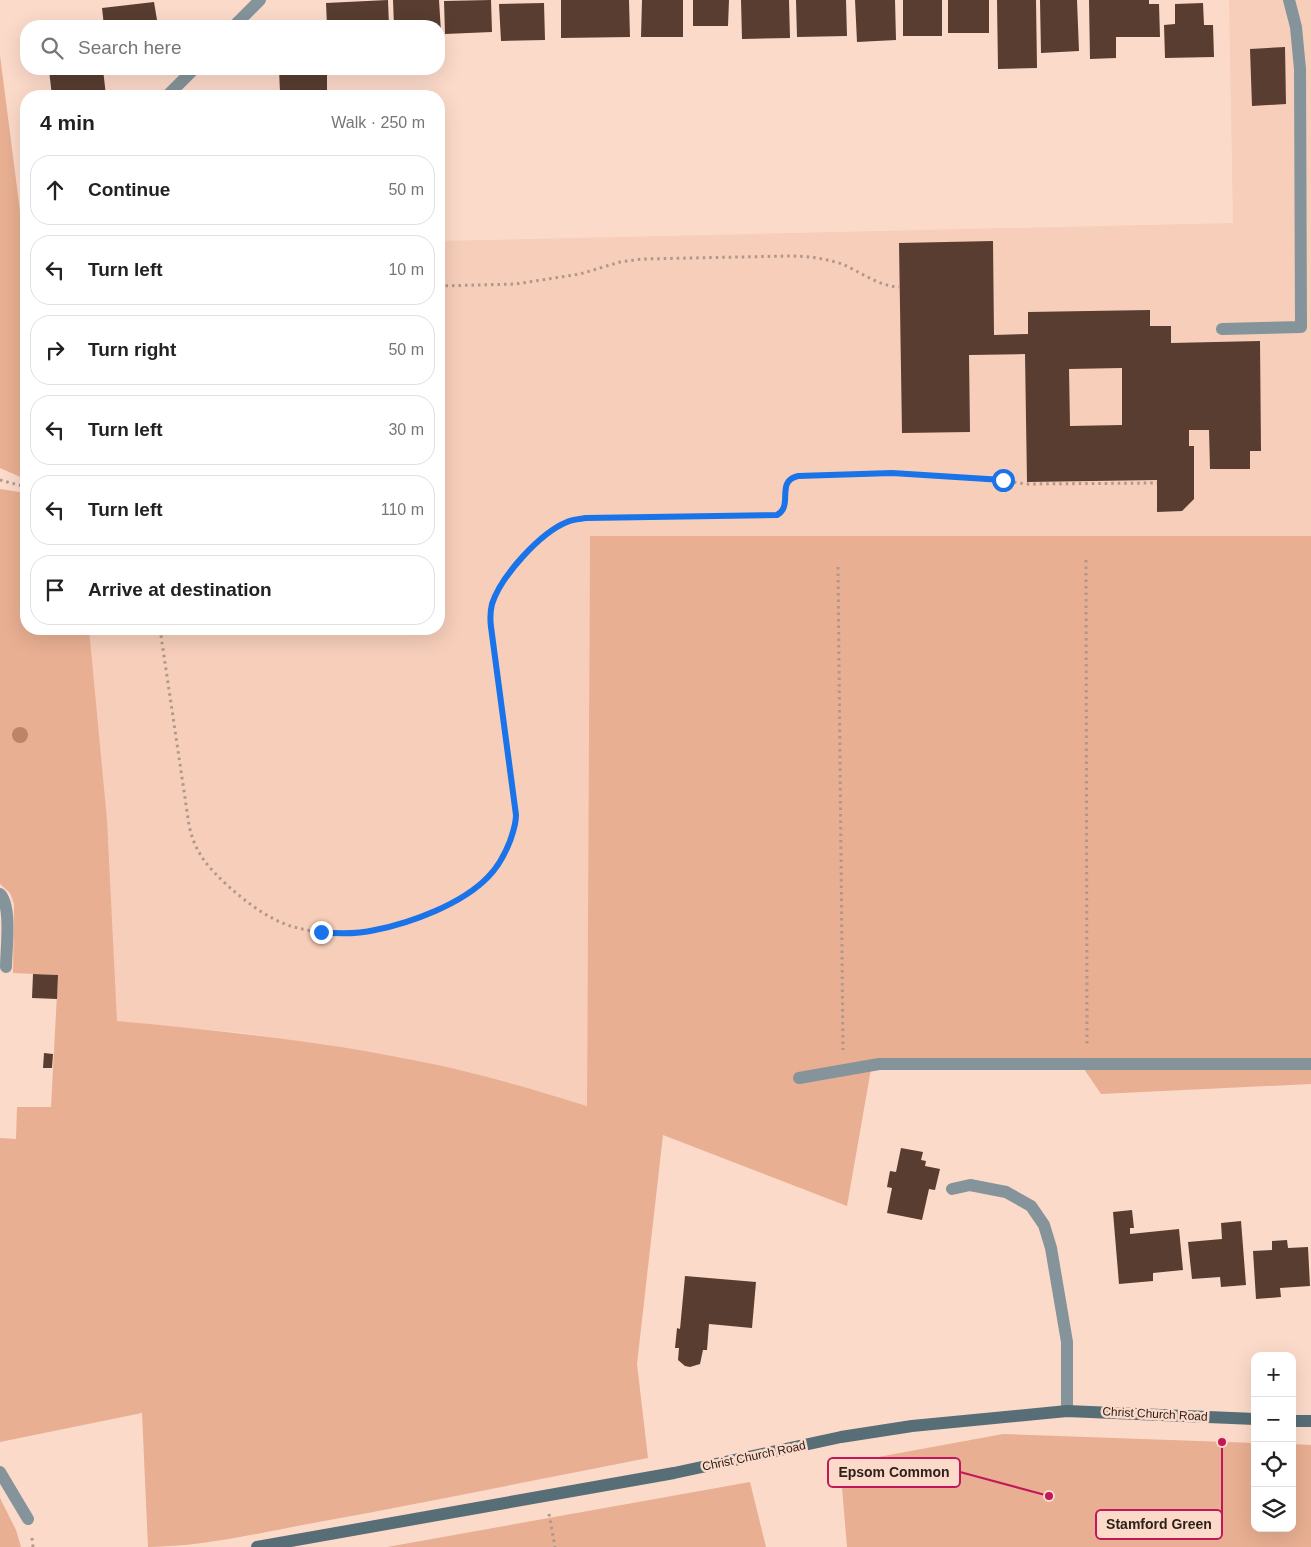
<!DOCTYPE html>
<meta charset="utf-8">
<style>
body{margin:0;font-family:Helvetica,sans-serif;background:#f6f6f6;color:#222}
.controls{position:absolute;right:15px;bottom:15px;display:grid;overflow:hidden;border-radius:10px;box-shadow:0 5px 20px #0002}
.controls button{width:45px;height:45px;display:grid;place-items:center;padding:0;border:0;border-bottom:1px solid #e0e0e0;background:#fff;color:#222;font:25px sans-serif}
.stop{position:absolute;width:15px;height:15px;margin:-11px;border:4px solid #1a73e8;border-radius:50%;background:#fff}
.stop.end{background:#1a73e8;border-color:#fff;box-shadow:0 1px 5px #0008}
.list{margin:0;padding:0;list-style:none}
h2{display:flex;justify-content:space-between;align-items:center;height:65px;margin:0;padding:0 20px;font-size:21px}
h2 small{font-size:16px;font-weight:400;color:#767676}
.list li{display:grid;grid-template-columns:32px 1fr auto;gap:15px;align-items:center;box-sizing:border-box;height:70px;margin:0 10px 10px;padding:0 10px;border:1px solid #e0e0e0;border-radius:20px}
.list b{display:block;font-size:19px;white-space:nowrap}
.list em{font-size:16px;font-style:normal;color:#767676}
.icon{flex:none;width:28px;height:28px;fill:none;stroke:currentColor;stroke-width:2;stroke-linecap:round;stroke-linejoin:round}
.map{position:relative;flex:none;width:1311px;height:1547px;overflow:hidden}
.search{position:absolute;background:#fff;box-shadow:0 5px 20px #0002;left:20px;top:20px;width:425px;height:55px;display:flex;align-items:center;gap:12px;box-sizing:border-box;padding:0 18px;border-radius:20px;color:#767676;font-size:19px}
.panel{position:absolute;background:#fff;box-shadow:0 5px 20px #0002;left:20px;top:90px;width:425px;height:545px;border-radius:20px}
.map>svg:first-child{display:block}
.built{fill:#f6ceba}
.green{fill:#e8af92}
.building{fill:#583d30;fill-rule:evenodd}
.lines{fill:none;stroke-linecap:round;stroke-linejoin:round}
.path{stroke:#b1978b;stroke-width:3;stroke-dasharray:2.5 4;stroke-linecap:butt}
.lane{stroke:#85949a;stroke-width:12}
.street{stroke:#85949a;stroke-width:12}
.secondary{stroke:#586e77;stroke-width:12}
.tree{fill:#bb8566}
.route{stroke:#1a73e8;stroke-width:6}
.labels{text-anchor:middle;stroke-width:5;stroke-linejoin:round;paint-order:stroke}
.street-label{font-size:12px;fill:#2d211b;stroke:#fcdaca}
.leader{fill:none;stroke:#c2185b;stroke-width:2}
.callout-dot{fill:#c2185b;stroke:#fcdaca;stroke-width:2}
.callout{fill:#fcdaca;stroke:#c2185b;stroke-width:2}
.callout-label{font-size:14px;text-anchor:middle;font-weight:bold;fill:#2d211b}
</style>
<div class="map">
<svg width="1311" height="1547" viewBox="0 0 1311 1547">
<rect width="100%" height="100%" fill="#fcdaca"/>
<!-- built -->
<path class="built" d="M1229 0H1311V536L590 537 587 1106 501 1080 402 1057 244 1033 111 1021 62 629H439V241L1233 223Z"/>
<!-- green -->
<path class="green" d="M0 55 25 250H26V487L25 479 0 468Z
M0 489 26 493V629H89L107 820 117 1021C223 1031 329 1042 433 1064 485 1075 536 1090 587 1106L590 536H1311V1084L1101 1094 1084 1069H871L847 1206 663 1135 637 1364 648 1458C540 1479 432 1501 324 1521 267 1531 206 1547 148 1547L142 1413 0 1442V1138L16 1139 17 1107H51L58 975 13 973 14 904 10 893 0 884Z
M1003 1434 1255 1443V1528H1292V1444L1311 1445V1547H847L840 1464Z
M750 1482 766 1547H387Z
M0 1498 16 1530 21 1547H0Z"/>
<!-- building -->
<path class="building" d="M388 0 389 26H327L326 3Z
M393 0H439L441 32H439V26H394Z
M491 0 492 32 445 34 444 1Z
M561 0H629L630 37 561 38Z
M642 0H683V37H641Z
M693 0H729L728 26H693Z
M741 0H789L790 38 742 39Z
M796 0H846L847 36 797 37Z
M855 0H895L896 40 857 42Z
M903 0H942V36H903Z
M948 0H989V33H948Z
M997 0H1036L1037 68 998 69Z
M1040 0H1077L1079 51 1041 53Z
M1089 0H1149V4H1159L1160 37H1116V58L1090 59Z
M154 2 158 26H104L102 8Z
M544 3 545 40 501 41 499 4Z
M1203 3 1204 25H1213L1214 57 1165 58 1164 25 1175 24V4Z
M1285 47 1286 104 1252 106 1250 49Z
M65 69H103L106 96H52L49 70Z
M279 69H327V90L280 92Z
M993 241 994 335 1028 334V312L1150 310V326H1171V343L1260 341 1261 451H1250V469H1210L1209 430H1189V446H1194V499L1182 511 1157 512V480L1027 482 1025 354 969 355 970 432 902 433 899 243ZM1122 368V425L1070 426 1069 369Z
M33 974 58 975 57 999 32 998Z
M44 1053 53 1054 52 1068H43Z
M901 1148 923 1152 921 1160 926 1161 925 1166 940 1169 935 1190 929 1189 922 1220 887 1213 892 1188 887 1187 890 1171 896 1172Z
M1132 1210 1134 1228H1130V1234L1179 1229 1183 1270 1153 1273V1281L1119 1284 1113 1212Z
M1241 1221 1246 1285 1221 1287 1220 1277 1192 1279 1188 1242 1222 1239 1221 1223Z
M1287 1240 1288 1248 1308 1247 1310 1286 1280 1288 1281 1297 1256 1299 1253 1251 1272 1250V1241Z
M685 1276 756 1282 752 1328 709 1324 707 1350H703L700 1364 690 1367 685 1366 678 1360 679 1348H675L677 1328 680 1329Z"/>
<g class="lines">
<!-- path -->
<path class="path" d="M439 286 516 284 580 274 620 262 642 259 788 256C806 256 824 258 842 264 861 272 878 286 899 287
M0 480 26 487
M1086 560 1087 1044
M838 567 843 1050
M160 629 189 825C195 853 207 866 227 885 246 902 269 920 294 927 320 934 347 936 373 931 409 924 463 903 489 877 498 867 505 853 510 841 513 832 516 824 516 815L491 627C490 619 490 612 492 604 501 576 540 533 567 522 573 519 580 519 587 518L777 515C794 506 775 481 798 475L892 473 1003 480 1025 484 1157 483
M549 1514 555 1547
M32 1538 33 1547"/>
<!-- lane -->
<path class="lane" d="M1222 329 1301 327 1300 69 1296 27 1289 0
M799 1078 879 1064H1311
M952 1189 970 1185 1006 1192 1031 1206 1044 1225 1051 1248 1067 1342V1411"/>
<!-- street -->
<path class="street" d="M234 26 260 0
M167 96 194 69
M0 894C12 906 6 949 6 967
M0 1472 28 1519"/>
<!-- secondary -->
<path class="secondary" d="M1292 1421H1311
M257 1547 674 1473 841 1437 912 1426 1067 1411 1255 1419"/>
</g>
<!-- trees -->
<circle class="tree" cx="20" cy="735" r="8"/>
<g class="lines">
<!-- route -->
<path class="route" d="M321 932C339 934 357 934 375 930 411 923 462 904 488 877 498 867 505 854 510 841 513 832 516 825 516 815L491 627C490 619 490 612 492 604 501 576 540 533 567 522 573 519 580 519 586 518L777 515C794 506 775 481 798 476L892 473 1003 480"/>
</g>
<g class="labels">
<!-- street labels -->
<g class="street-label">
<text transform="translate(1155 1414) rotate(3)" y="4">Christ Church Road</text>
<text transform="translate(754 1456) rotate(-12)" y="4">Christ Church Road</text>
</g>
</g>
<!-- callouts -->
<path class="leader" d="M1049 1496L960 1472M1222 1442L1222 1524"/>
<g class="callout-dot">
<circle cx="1049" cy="1496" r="5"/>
<circle cx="1222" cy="1442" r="5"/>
</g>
<g class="callout">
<rect x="828" y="1458" width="132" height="29" rx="5"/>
<rect x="1096" y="1510" width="126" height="29" rx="5"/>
</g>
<g class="callout-label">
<text x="894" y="1477">Epsom Common</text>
<text x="1159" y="1529">Stamford Green</text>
</g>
</svg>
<div class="controls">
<button>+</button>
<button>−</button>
<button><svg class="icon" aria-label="locate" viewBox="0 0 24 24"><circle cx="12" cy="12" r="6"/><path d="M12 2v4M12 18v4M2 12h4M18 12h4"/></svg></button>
<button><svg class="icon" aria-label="layers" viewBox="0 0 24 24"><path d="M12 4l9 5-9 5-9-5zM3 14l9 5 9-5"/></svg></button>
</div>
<div class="stop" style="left:1003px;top:480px"></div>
<div class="stop end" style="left:321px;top:932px"></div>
<div class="search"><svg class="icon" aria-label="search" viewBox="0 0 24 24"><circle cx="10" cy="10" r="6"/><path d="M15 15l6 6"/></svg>Search here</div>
<section class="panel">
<h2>4 min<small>Walk · 250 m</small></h2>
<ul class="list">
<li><svg class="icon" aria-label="ahead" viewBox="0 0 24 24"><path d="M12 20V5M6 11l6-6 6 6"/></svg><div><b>Continue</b></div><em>50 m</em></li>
<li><svg class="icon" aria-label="left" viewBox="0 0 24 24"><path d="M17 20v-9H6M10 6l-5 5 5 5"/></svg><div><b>Turn left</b></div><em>10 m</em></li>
<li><svg class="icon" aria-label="right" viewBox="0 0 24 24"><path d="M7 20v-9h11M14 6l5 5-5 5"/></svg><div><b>Turn right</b></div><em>50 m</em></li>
<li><svg class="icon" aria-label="left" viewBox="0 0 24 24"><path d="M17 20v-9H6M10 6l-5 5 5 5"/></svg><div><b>Turn left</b></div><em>30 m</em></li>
<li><svg class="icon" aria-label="left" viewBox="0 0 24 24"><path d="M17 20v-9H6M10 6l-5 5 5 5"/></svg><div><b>Turn left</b></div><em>110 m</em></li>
<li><svg class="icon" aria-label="arrive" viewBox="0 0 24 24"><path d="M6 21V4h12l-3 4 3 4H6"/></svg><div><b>Arrive at destination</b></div></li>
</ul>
</section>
</div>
